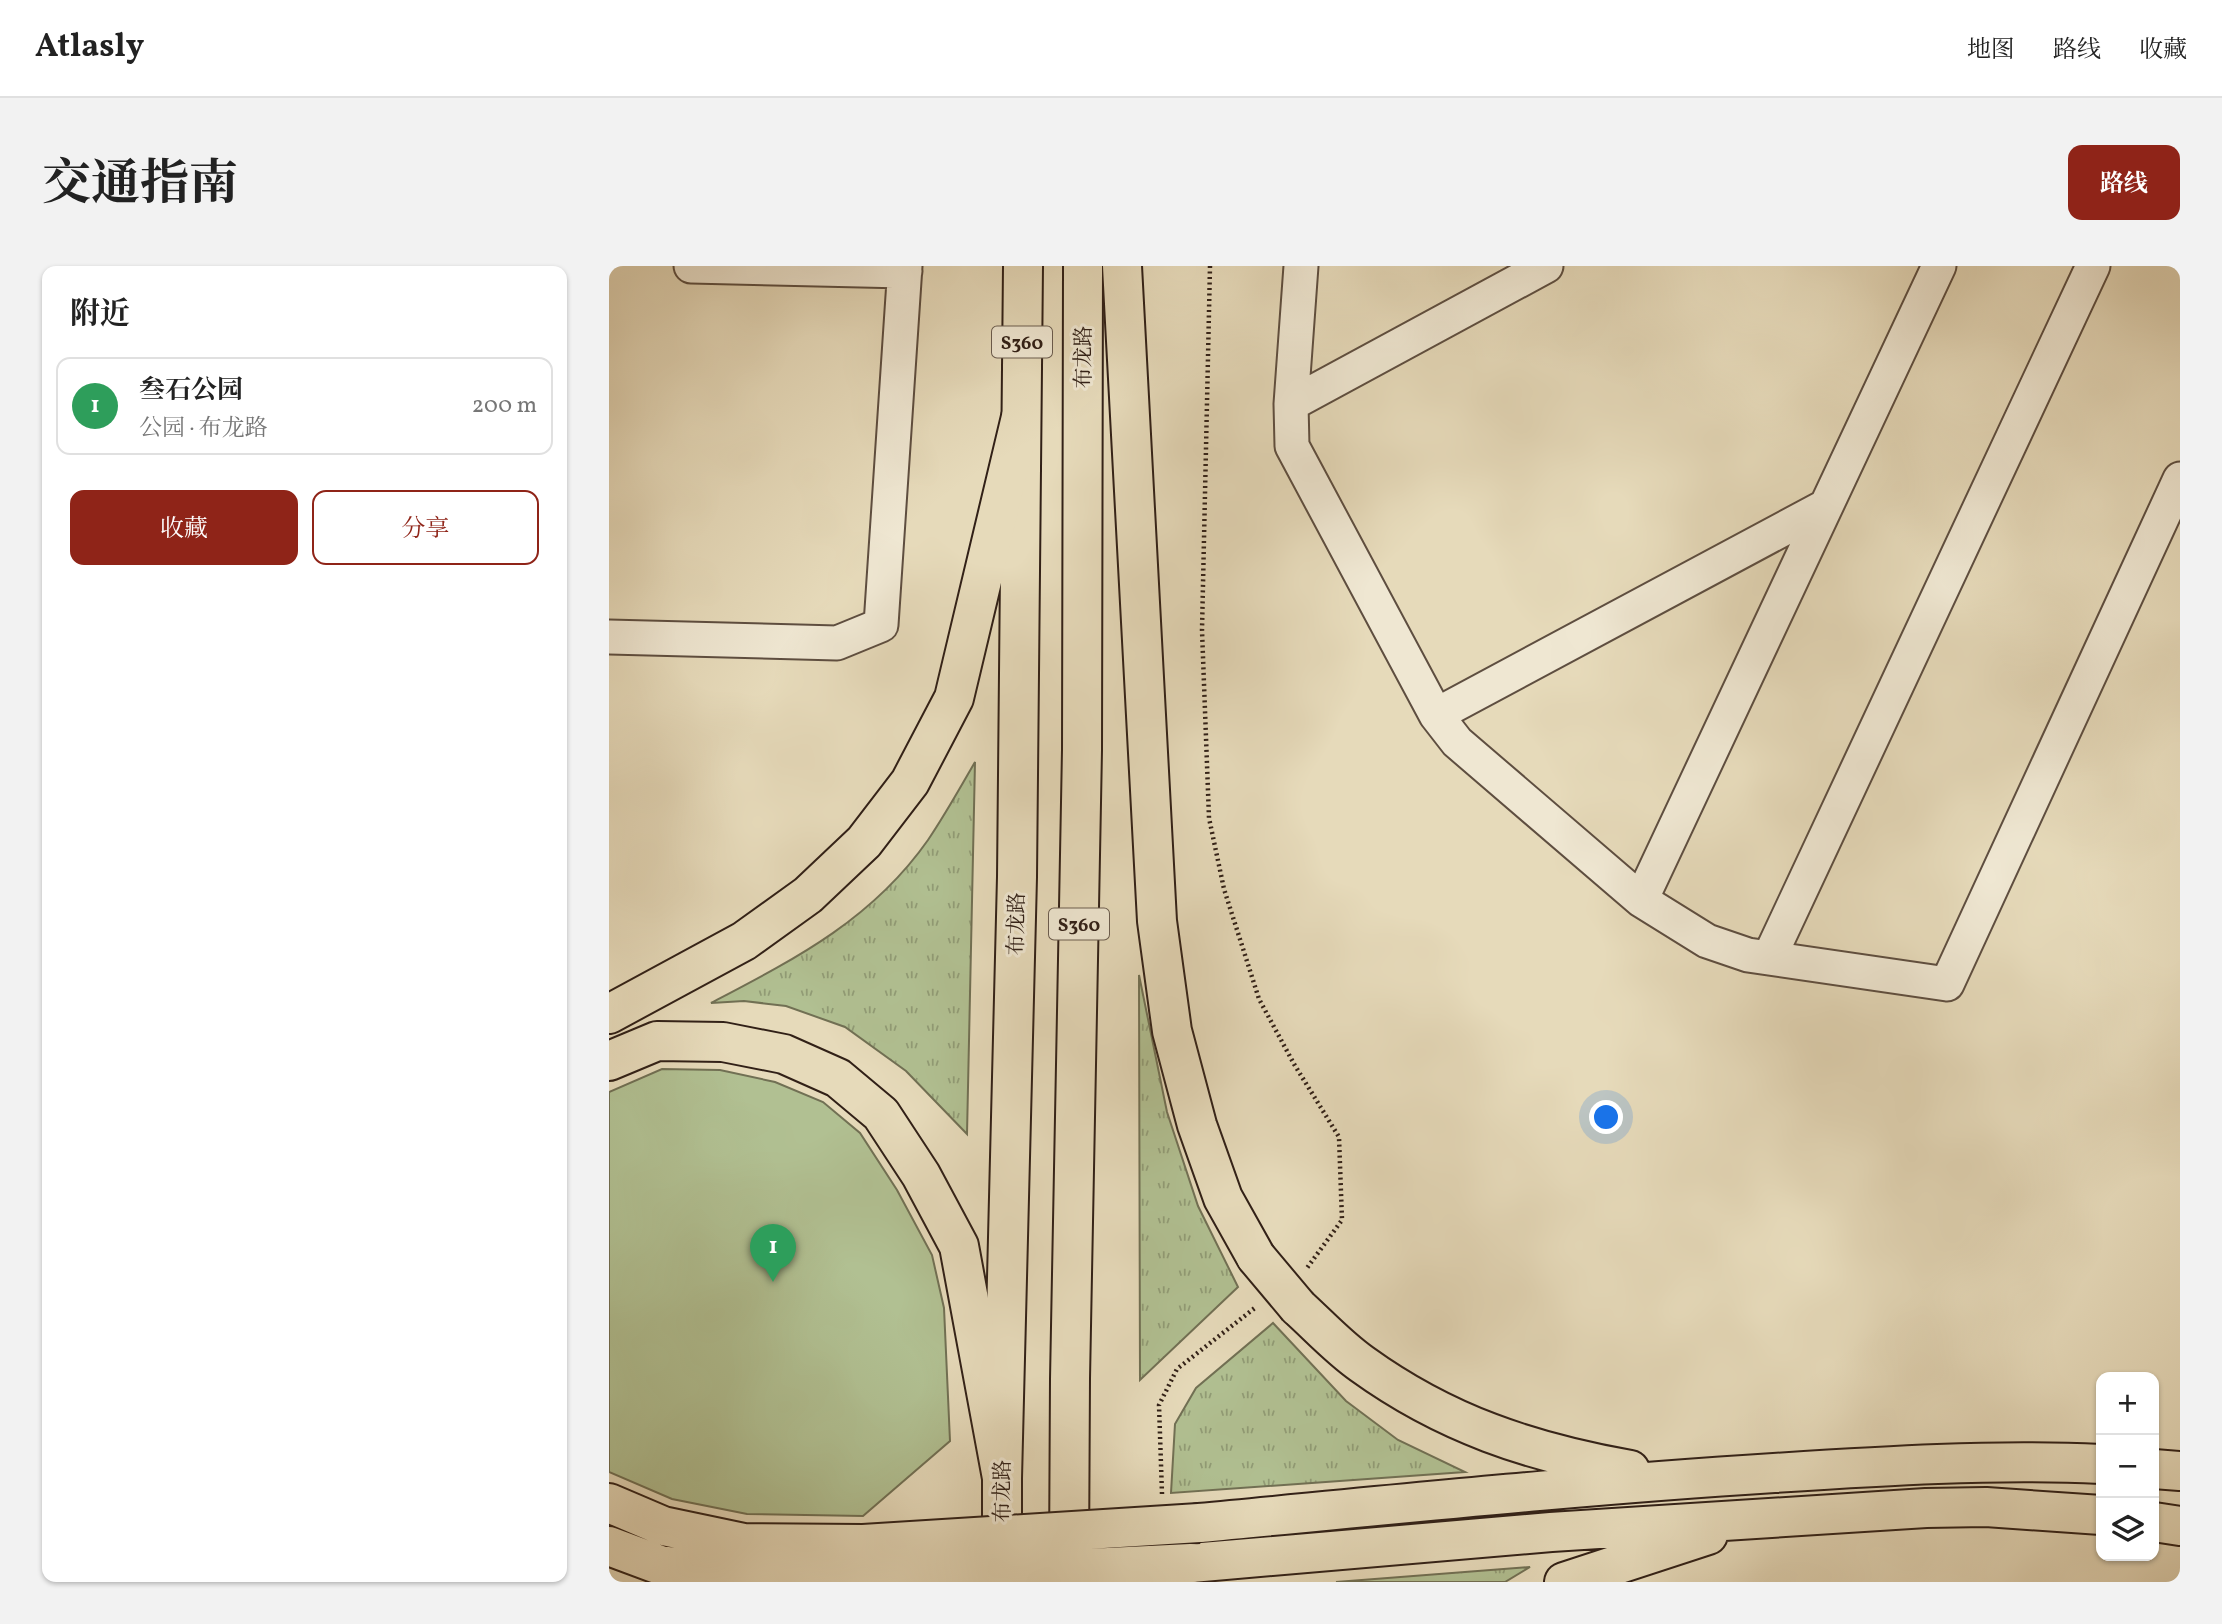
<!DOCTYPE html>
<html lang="zh">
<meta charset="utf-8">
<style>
body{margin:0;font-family:Vollkorn,"Noto Serif SC",serif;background:#f2f2f2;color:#222}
.controls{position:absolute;right:21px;bottom:21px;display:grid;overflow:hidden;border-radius:14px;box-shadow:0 2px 5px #0004}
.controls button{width:63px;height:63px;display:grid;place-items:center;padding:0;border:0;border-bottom:2px solid #e0e0e0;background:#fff;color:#222;font:35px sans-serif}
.you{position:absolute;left:998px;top:852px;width:24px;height:24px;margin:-18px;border:5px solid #fff;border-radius:50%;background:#1a73e8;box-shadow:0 0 0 10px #1a73e833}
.badge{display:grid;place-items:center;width:46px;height:46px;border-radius:50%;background:#8f2418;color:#fff;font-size:23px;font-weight:700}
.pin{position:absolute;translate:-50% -58px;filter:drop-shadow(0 2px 4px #0008)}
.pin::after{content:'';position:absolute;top:37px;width:24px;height:21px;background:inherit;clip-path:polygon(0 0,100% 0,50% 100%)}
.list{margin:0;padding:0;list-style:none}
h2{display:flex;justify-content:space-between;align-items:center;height:91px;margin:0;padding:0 28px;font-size:30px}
h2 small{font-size:23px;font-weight:400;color:#767676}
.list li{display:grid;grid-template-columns:46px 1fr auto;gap:21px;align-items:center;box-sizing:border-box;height:98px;margin:0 14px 14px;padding:0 14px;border:2px solid #e0e0e0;border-radius:14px}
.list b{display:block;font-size:26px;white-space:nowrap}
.list p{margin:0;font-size:23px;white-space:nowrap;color:#767676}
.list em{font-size:23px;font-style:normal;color:#767676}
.actions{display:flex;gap:14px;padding:21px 28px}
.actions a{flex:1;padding:16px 0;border:2px solid #8f2418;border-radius:14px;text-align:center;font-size:24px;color:#8f2418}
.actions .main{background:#8f2418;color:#fff}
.icon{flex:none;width:38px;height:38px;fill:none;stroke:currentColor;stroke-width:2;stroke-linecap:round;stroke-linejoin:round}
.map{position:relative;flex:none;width:1571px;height:1316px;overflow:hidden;border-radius:14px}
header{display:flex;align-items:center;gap:42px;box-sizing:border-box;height:98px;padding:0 35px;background:#fff;border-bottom:2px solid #e0e0e0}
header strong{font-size:33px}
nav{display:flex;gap:38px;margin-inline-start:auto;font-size:24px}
.intro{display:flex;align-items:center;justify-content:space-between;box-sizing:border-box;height:168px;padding:0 42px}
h1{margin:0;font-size:49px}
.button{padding:18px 32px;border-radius:14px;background:#8f2418;color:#fff;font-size:24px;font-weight:700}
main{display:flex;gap:42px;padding:0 42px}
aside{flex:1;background:#fff;border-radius:14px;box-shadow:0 2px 5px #0004}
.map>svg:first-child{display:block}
.grass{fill:url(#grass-tufts);stroke:#717054;stroke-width:2}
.green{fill:#b1c092;stroke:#717054;stroke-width:2}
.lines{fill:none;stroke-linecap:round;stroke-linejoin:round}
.minor-casing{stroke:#5e4e40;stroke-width:37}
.major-casing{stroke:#312017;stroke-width:42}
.highway-casing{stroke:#312017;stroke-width:42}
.path{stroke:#312017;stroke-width:4.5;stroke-dasharray:2 3.5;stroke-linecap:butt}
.minor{stroke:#efe7d2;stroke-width:33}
.major{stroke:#e6daba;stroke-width:38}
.highway{stroke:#e6daba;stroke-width:38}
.highway-bridge-casing{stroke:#312017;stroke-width:42;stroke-linecap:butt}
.highway-bridge{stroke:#e6daba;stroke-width:38}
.labels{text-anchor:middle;stroke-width:6;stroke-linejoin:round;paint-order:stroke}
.shield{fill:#efe7d2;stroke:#6a5c4f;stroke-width:2}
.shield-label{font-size:19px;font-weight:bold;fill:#312017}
.street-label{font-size:21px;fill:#312017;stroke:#efe7d2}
</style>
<header>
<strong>Atlasly</strong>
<nav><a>地图</a><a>路线</a><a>收藏</a></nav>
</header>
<div class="intro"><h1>交通指南</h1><a class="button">路线</a></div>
<main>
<aside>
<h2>附近<small></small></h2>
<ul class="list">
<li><span class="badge" style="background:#2e9e5b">1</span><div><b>叁石公园</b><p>公园 · 布龙路</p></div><em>200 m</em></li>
</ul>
<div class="actions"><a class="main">收藏</a><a>分享</a></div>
</aside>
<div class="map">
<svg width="1571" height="1316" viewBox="0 0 1571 1316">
<defs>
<pattern id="grass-tufts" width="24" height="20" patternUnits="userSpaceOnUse" patternTransform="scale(1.75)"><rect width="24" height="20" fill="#b1c092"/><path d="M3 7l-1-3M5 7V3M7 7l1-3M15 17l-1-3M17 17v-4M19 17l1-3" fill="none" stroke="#919c76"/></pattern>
</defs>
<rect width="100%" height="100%" fill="#e6daba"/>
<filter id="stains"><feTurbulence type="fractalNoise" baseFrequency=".00286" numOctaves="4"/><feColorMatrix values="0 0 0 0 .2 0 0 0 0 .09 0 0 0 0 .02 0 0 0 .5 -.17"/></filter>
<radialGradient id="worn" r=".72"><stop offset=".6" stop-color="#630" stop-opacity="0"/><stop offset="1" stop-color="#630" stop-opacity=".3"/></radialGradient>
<!-- grass -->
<path class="grass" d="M366 496 358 868 297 805 236 761 177 740 135 735 102 737C186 693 263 654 319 574 336 549 351 522 366 496Z
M530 709 558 846 589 940 629 1021 531 1114Z
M664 1057 737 1135 789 1174 856 1206 562 1227 566 1158 587 1122Z
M921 1301 896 1316H727Z"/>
<!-- green -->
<path class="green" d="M53 803 111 804 166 816 214 836 251 867 288 924 323 989 335 1042 341 1175 254 1250 138 1248 63 1233 0 1206V826Z"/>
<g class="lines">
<!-- minor casing -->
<g class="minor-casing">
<path id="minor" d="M82 0 296 5
M692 0 682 138 683 180 827 449 848 476 1032 634 1098 675 1139 689 1338 718 1571 213
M682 138 937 0
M0 371 228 377 272 359 296 0
M827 449 1217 240
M1032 634 1330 0
M1160 692 1484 0"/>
</g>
<!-- major casing -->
<g class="major-casing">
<path id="major" d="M460 1296 461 1113 473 484 474 0
M393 1303V1212L408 611 414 0"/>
</g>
<!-- highway casing -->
<g class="highway-casing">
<path id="highway" d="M513 0 548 655 563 765 588 859 614 932 647 991
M0 748 135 675 199 629 255 576 301 516 345 432 412 151
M0 795 48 775 114 776 175 788 229 812 272 848 312 909 350 980 393 1212
M689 1041C710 1060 730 1082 753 1098 836 1158 921 1186 1021 1204
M1545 1203 1571 1205
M0 1237 54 1260 135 1277 254 1278
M1545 1256 1571 1260
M590 1257C781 1239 973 1219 1165 1207 1274 1200 1383 1193 1492 1198
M0 1280 51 1299 149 1311 249 1313
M582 1297 942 1266 1317 1242 1377 1241 1492 1249
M955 1316 1099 1269"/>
</g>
<!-- path -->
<path class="path" d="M601 0 593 364 600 552 615 623 650 733 685 798 730 871 733 954 698 1002
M553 1228 550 1139 568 1103 647 1041"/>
<!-- minor -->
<use href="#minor" class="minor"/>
<!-- major -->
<use href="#major" class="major"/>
<!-- highway -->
<use href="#highway" class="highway"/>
<!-- highway-bridge casing -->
<g class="highway-bridge-casing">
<path id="highway-bridge" d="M647 991 689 1041
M254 1278 590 1257
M249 1313 582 1297"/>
</g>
<!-- highway-bridge -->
<use href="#highway-bridge" class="highway-bridge"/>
</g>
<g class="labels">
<!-- shield labels -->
<g class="shield">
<rect x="383" y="60.5" width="60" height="31" rx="5"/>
<rect x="440" y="642.5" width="60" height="31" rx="5"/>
</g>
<g class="shield-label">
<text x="413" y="83">S360</text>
<text x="470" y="665">S360</text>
</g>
<!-- street labels -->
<g class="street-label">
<text transform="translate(474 91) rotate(-90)" y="7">布龙路</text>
<text transform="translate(407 658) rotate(-89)" y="7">布龙路</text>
<text transform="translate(393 1225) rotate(-90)" y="7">布龙路</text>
</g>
</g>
<rect width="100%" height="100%" filter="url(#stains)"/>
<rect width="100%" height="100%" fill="url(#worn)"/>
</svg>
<div class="controls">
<button>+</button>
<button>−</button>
<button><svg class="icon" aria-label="layers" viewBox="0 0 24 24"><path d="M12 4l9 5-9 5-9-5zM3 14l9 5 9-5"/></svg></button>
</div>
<div class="you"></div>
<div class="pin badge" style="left:164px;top:1016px;background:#2e9e5b">1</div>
</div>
</main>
